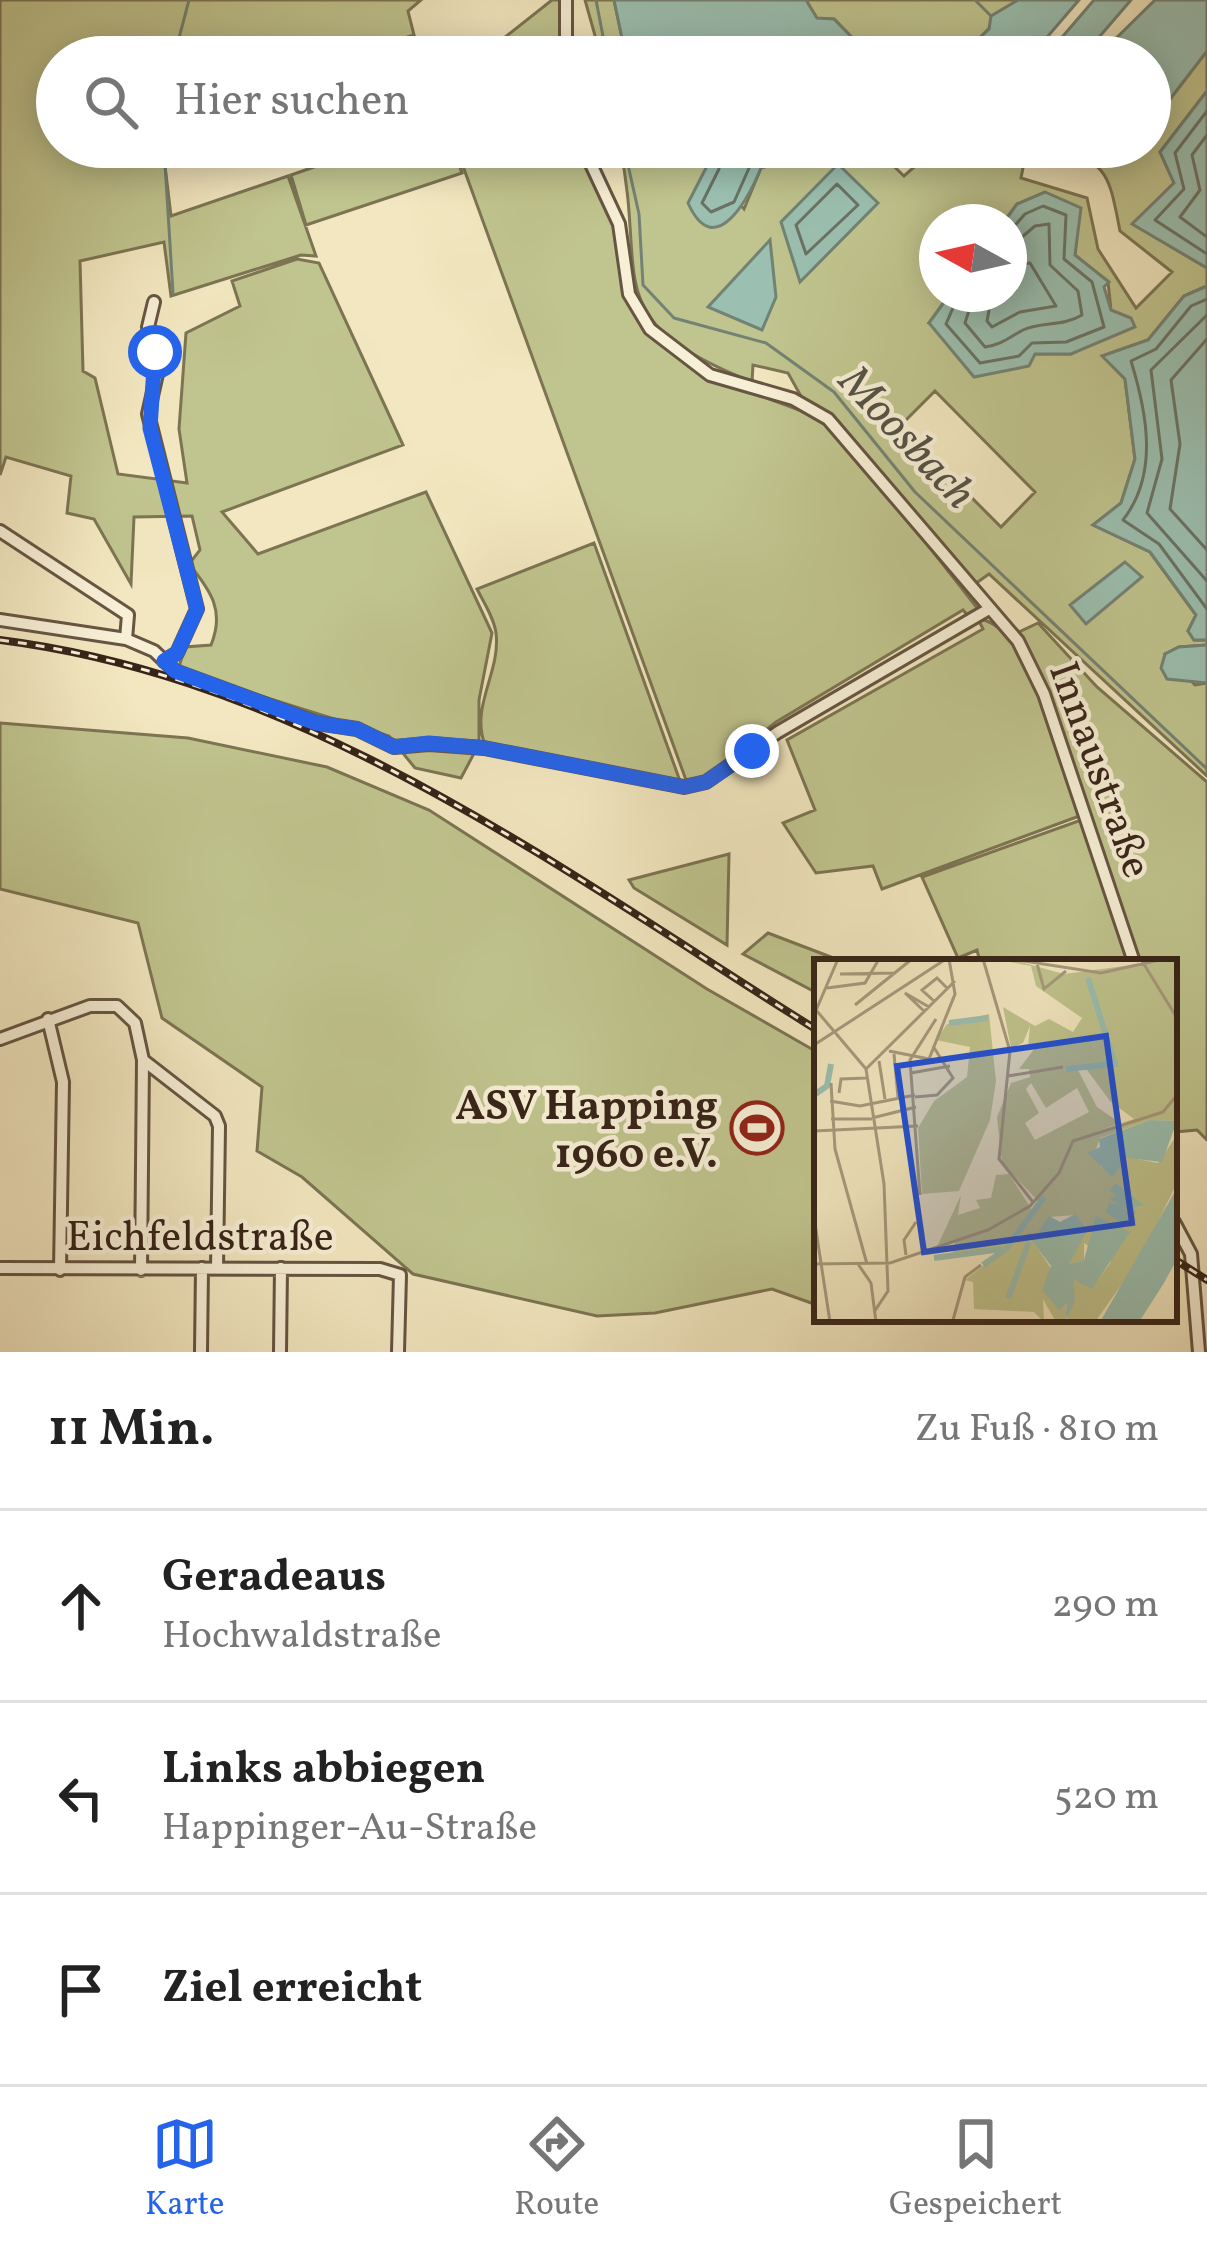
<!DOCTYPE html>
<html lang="de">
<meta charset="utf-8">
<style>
body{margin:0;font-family:Vollkorn,serif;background:#f6f6f6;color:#222}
.compass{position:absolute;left:919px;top:204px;width:108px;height:108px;border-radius:50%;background:#fff;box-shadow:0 6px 30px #0003;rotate:278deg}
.stop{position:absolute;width:36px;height:36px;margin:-27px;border:9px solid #2563eb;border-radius:50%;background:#fff}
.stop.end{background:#2563eb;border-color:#fff;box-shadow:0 3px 12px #0008}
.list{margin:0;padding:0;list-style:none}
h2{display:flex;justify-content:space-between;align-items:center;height:156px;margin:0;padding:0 48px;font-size:51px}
h2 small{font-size:39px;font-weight:400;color:#767676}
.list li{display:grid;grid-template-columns:78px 1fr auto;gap:36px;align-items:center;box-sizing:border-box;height:192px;padding:0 48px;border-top:3px solid #e0e0e0}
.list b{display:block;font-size:45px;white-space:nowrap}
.list p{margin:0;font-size:39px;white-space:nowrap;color:#767676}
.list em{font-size:39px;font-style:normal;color:#767676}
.icon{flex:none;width:66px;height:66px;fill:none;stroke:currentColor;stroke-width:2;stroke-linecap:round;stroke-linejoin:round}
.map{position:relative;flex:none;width:1207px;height:1352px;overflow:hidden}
.search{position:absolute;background:#fff;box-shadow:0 6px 30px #0003;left:36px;right:36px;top:36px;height:132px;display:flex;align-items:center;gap:30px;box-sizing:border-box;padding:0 42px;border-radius:66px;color:#767676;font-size:45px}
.sheet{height:732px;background:#fff}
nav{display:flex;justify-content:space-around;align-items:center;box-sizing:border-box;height:168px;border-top:3px solid #e0e0e0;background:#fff;font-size:33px;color:#767676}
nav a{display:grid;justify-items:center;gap:6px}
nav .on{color:#2563eb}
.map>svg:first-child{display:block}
.green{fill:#c0c48e;stroke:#7c7453;stroke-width:3;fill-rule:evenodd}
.water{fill:#9bc0b1;stroke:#738274;stroke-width:3}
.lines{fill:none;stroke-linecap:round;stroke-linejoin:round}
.shore{stroke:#697264;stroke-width:3}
.stream{stroke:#738274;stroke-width:3}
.minor-casing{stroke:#665542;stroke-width:16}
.minor{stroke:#f7efd6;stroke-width:10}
.rail-casing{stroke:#372418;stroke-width:8}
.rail{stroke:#f7efd6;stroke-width:3;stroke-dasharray:9;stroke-linecap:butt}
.route{stroke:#2563eb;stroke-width:15}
.labels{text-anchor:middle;stroke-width:9;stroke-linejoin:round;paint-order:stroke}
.street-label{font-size:42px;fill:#372418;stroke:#f7efd6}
.poi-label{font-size:42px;font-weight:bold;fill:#372418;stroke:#f7efd6;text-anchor:end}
.water-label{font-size:45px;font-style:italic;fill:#555346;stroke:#f7efd6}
.inset-river{fill:none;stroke:#9bc0b1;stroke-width:6}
.inset-road{fill:none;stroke:#a7997d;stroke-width:3}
.view{fill:#1d4ed8;fill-opacity:0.15;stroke:#1d4ed8;stroke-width:6}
.inset-edge{fill:none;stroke:#372418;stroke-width:6}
</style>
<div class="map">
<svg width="1207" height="1352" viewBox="0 0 1207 1352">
<rect width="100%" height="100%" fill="#f2e7c0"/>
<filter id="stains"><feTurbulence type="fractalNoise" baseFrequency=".00167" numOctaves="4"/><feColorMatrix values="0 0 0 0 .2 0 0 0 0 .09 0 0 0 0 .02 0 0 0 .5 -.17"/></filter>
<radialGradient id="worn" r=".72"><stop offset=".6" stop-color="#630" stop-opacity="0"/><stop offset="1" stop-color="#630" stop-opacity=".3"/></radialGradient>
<!-- green -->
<path class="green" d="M0 0H421L408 11 414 35 344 57H57V147H216L165 166 171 216 288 176 316 256 301 255 171 296 164 242 80 261 83 371 95 378 118 474 187 483 179 429 186 333 240 306 232 281 297 259 319 263 403 445 222 512 258 554 426 492 492 633 479 700V744L461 778 415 768 389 736 178 670 185 647 211 645C225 611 211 591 189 564L200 550 192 516 134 517 131 584 94 519 67 513 71 476 6 457 0 475Z
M552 0H564V57H480Z
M585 0H614L626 57H601Z
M806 0H1018L960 57H871L834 19H817Z
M1207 51V91L1160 152 1174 183 1133 224 1207 268V286L1184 296 1148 340 1103 356 1125 379 1135 459 1121 503 1093 525 1150 552 1196 615 1188 631 1194 640H1207V645L1179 647 1165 654 1195 685 1207 683V776L989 574 975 584 837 420 802 398 788 373 753 365 752 382C595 319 648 281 620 147H703L707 166 744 209 761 168 827 147H874L904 176 937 147H1102L1125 157 1133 147H1150V125ZM1043 147C1107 161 1108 168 1120 231L1172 272 1136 308 1098 249 1087 198 1021 178 1025 158ZM1017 204 1076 243 1075 255 1108 282 1111 310 1123 319 1071 354H1034L929 323 950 294H937V222H1004ZM935 391 1035 492 1001 527 900 426Z
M371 147H453L462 173 306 225 291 175Z
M456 147H580L613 213 620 267 662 344 712 378 821 418 857 455 978 609 968 616 963 610 776 722 709 776 686 780Z
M594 543 680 781 485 745C470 706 501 672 496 633 494 618 484 603 477 589Z
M984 620C1034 635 1066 768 1082 815L882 889 873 866 816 873 783 823 815 810 787 740 983 629 979 621Z
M1038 623 1097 687 1207 782V1140L1197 1130 1174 1132V962H1138L1017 633Z
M0 723 188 738 327 767 429 810 707 989 817 1052V1305L772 1289 655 1313 597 1316 413 1274 302 1177 257 1151 262 1087 162 1018 138 923 0 889Z
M1084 819 1131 962H980L977 950 958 958 922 877Z
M729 854 727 945 634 888 629 880Z
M768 933 844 962H817V993L743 954Z"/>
<!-- water -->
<path class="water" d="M614 0H806L817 18 834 19 871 57H626Z
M1018 0H1079L1030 57H960L989 29 991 16Z
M1094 0H1131L1082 57H1045Z
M1155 0H1207V51L1150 125V57H1097Z
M1207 91V268L1132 224 1174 183 1160 152Z
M703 147H827L761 168C749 197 715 263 688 203L707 166Z
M838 164 878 203 800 282 781 222Z
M1045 192 1081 208 1075 255 1109 282 1104 287 1111 310 1131 318 1135 327 1071 354H1035L1029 366 974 377 929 323 950 294H1009V222H1004L1017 204Z
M770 240 776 297 762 330 708 307Z
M1207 286V640H1194L1188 631 1196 615 1150 552 1093 525 1121 503 1135 459 1125 379 1102 356 1148 340 1184 296Z
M1125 562 1142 577 1086 624 1070 605Z
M1207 645V683L1167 679 1161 668 1165 654 1179 647Z"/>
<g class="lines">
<!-- shore -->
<path class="shore" d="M1207 111 1175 153 1184 189 1155 220 1207 254
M1207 135 1192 155 1200 190 1180 217 1207 237
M715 147 719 169 702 203 711 212 734 202 753 159 787 147
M837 184 858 205 806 254 796 225Z
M959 294 946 324 980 363 1019 356 1032 343 1066 342 1104 327 1092 282 1064 259 1066 215 1043 206 1025 214 1009 232
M974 294 965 323 985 347C1003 344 1008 338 1023 330 1042 321 1062 327 1082 315L1078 291 1050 265 1049 224 1035 226 1009 248
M992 294 987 321 992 327 1020 312 1056 306 1030 263 1009 266
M1207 299 1191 306 1156 349 1131 361C1147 413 1159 474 1123 520L1159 544 1207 609
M1207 315 1151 370 1162 459 1147 513 1207 581
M1207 339 1171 380 1180 444 1170 509 1207 550"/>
<!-- stream -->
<path class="stream" d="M596 0 607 57
M975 0 991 16
M174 57 189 0
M164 147 173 293
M624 147 639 214 643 285 674 318 766 343 834 392 915 492 1207 769"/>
<!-- minor casing -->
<g class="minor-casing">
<path id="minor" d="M566 57V0
M583 147 619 224 629 294 650 329 710 375 793 399 828 419 1018 641 1044 694 1134 962
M154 302 148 327 157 374 148 414 197 609 177 653 164 661
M0 531 128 615 126 639
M0 620 126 639 154 651 175 671 317 723 357 729 394 747 429 744 484 748 684 787 706 782 778 732 989 609
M48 1019 63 1082 60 1270
M0 1039 90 1006H117L135 1023 143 1060 141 1270
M143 1060 215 1116 219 1126 217 1268
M1174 1222 1191 1254 1199 1352
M0 1268 380 1269 400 1275 398 1352
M201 1352 202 1268
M280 1352 281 1268"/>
</g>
<!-- minor -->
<use href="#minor" class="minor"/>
<!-- rail casing -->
<g class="rail-casing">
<path id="rail" d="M0 640C308 679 561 870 817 1030
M1174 1259 1207 1280"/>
</g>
<!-- rail -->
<use href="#rail" class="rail"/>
</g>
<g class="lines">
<!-- route -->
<path class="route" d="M155 352 150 428 197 609 177 653 164 661 175 671 316 723 357 729 394 747 429 743 484 748 684 787 706 782 752 751"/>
</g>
<!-- icons -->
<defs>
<g id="stadium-ring" transform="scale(2.7)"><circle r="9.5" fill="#f7efd6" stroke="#8f2418" stroke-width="1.5"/><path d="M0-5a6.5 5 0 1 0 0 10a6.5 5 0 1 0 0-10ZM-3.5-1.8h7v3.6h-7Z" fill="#8f2418"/></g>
</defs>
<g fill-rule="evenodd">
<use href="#stadium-ring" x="757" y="1128"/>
</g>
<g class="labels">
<!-- street labels -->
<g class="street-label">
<text transform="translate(1102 769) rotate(70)" y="15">Innaustraße</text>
<text x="200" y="1250">Eichfeldstraße</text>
</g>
<!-- poi labels -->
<g class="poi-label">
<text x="718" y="1119">ASV Happing<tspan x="718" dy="48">1960 e.V.</tspan></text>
</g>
<!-- water labels -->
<g class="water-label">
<text transform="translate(909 436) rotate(47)" y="16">Moosbach</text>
</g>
</g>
<!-- overview -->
<g transform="translate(814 959)">
<rect width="363" height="363" fill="#f2e7c0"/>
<path d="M179 0 203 2 250 15 363 0V162L336 161 286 179 282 190 287 208 312 198 344 204 363 176V224L325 301 281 363H253L260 321 278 329 297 303 270 284V301L255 305 272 267 261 256 235 258 220 284 238 311 229 331 247 351 253 344 251 363H242L229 340 230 363 220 353 160 350 159 323 151 321 183 296 180 289 144 298 138 296 142 281 123 288 147 236 144 256 166 249 162 241 177 239 182 216 195 215 218 251 225 243 188 204 183 158 197 124 216 118 215 110H205L221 89 214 87 216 67 209 84 197 89 189 48 221 67 235 60 259 73 268 59 222 27 217 7ZM270 107 296 142 320 160 272 177 306 164 283 148 263 109ZM217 124 232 149 263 129 275 153 221 181 211 164 225 154 212 130ZM175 55 182 122 176 161 145 232 108 235 104 169 120 142 153 118 156 88 122 81 133 65Z" fill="#c0c48e" fill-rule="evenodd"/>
<path d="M336 161 363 162 348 203 312 199 299 218 273 194 286 188 285 180ZM301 224 330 246 320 248 323 256 307 247 323 261 318 269 292 254 295 244 307 246 295 240 303 237 296 232ZM363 229V300L350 324 325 363H286ZM261 255 274 270 255 305 270 301 282 257 316 273 278 330 260 321 261 342 251 363 253 344 246 352 228 331 237 307 212 274 223 275 235 257 246 263Z" fill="#9bc0b1"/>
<path class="inset-river" d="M135 64 174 59M252 110 301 105 274 19M0 136 13 127 17 105M120 299 188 290M169 306 192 290 230 238M194 339 215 283"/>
<path class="inset-road" d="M169 0 196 92 185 200 219 243M197 0 287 14 350 0M222 1 230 30 252 12M328 2 363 59M26 15 82 14M13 29 51 24 65 0M121 43 108 31 123 19 133 29M41 46 98 0M2 51 52 110 70 225 74 332 60 353M111 53 91 34 115 48M0 56 24 0M0 86 132 0M75 92 115 100 141 35 135 0M80 95 84 138M65 102 71 140M52 110 141 22M97 114 136 107M194 117 249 108M17 124 21 190 53 305M25 134 27 120 52 119M101 138 123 136 139 119 119 87M16 142 46 147 101 136M58 159 102 148M17 160H58M0 172 104 167M106 236 96 101 122 60M0 258 16 363M92 296 90 281 102 263M0 305 76 304 174 271 216 247 245 214 259 182 349 153 363 136M44 305 57 324 62 363M139 361 151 318 167 306"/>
<path class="view" d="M292 77 318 264 110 293 83 107Z"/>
<rect width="363" height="363" class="inset-edge"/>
</g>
<rect width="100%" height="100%" filter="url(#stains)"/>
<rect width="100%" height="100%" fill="url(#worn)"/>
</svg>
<svg class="compass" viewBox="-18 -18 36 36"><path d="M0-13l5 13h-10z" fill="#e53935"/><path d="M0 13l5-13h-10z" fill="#767676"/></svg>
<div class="stop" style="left:155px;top:352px"></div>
<div class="stop end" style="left:752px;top:751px"></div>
<div class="search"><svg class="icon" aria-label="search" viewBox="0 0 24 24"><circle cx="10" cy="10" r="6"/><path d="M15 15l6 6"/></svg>Hier suchen</div>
</div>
<section class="sheet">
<h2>11 Min.<small>Zu Fuß · 810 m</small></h2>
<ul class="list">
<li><svg class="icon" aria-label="ahead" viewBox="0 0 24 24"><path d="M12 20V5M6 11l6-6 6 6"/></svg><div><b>Geradeaus</b><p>Hochwaldstraße</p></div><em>290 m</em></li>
<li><svg class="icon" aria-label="left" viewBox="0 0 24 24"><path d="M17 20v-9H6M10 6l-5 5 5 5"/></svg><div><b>Links abbiegen</b><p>Happinger-Au-Straße</p></div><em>520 m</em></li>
<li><svg class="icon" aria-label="arrive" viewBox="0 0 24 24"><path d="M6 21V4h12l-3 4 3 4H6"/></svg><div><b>Ziel erreicht</b></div></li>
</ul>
</section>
<nav>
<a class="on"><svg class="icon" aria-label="map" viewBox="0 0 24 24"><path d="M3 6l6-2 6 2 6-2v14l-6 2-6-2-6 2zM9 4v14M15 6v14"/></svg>Karte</a>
<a><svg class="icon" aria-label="directions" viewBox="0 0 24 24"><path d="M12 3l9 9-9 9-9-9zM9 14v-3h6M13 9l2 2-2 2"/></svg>Route</a>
<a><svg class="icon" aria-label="saved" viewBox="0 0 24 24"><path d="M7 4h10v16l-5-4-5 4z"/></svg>Gespeichert</a>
</nav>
